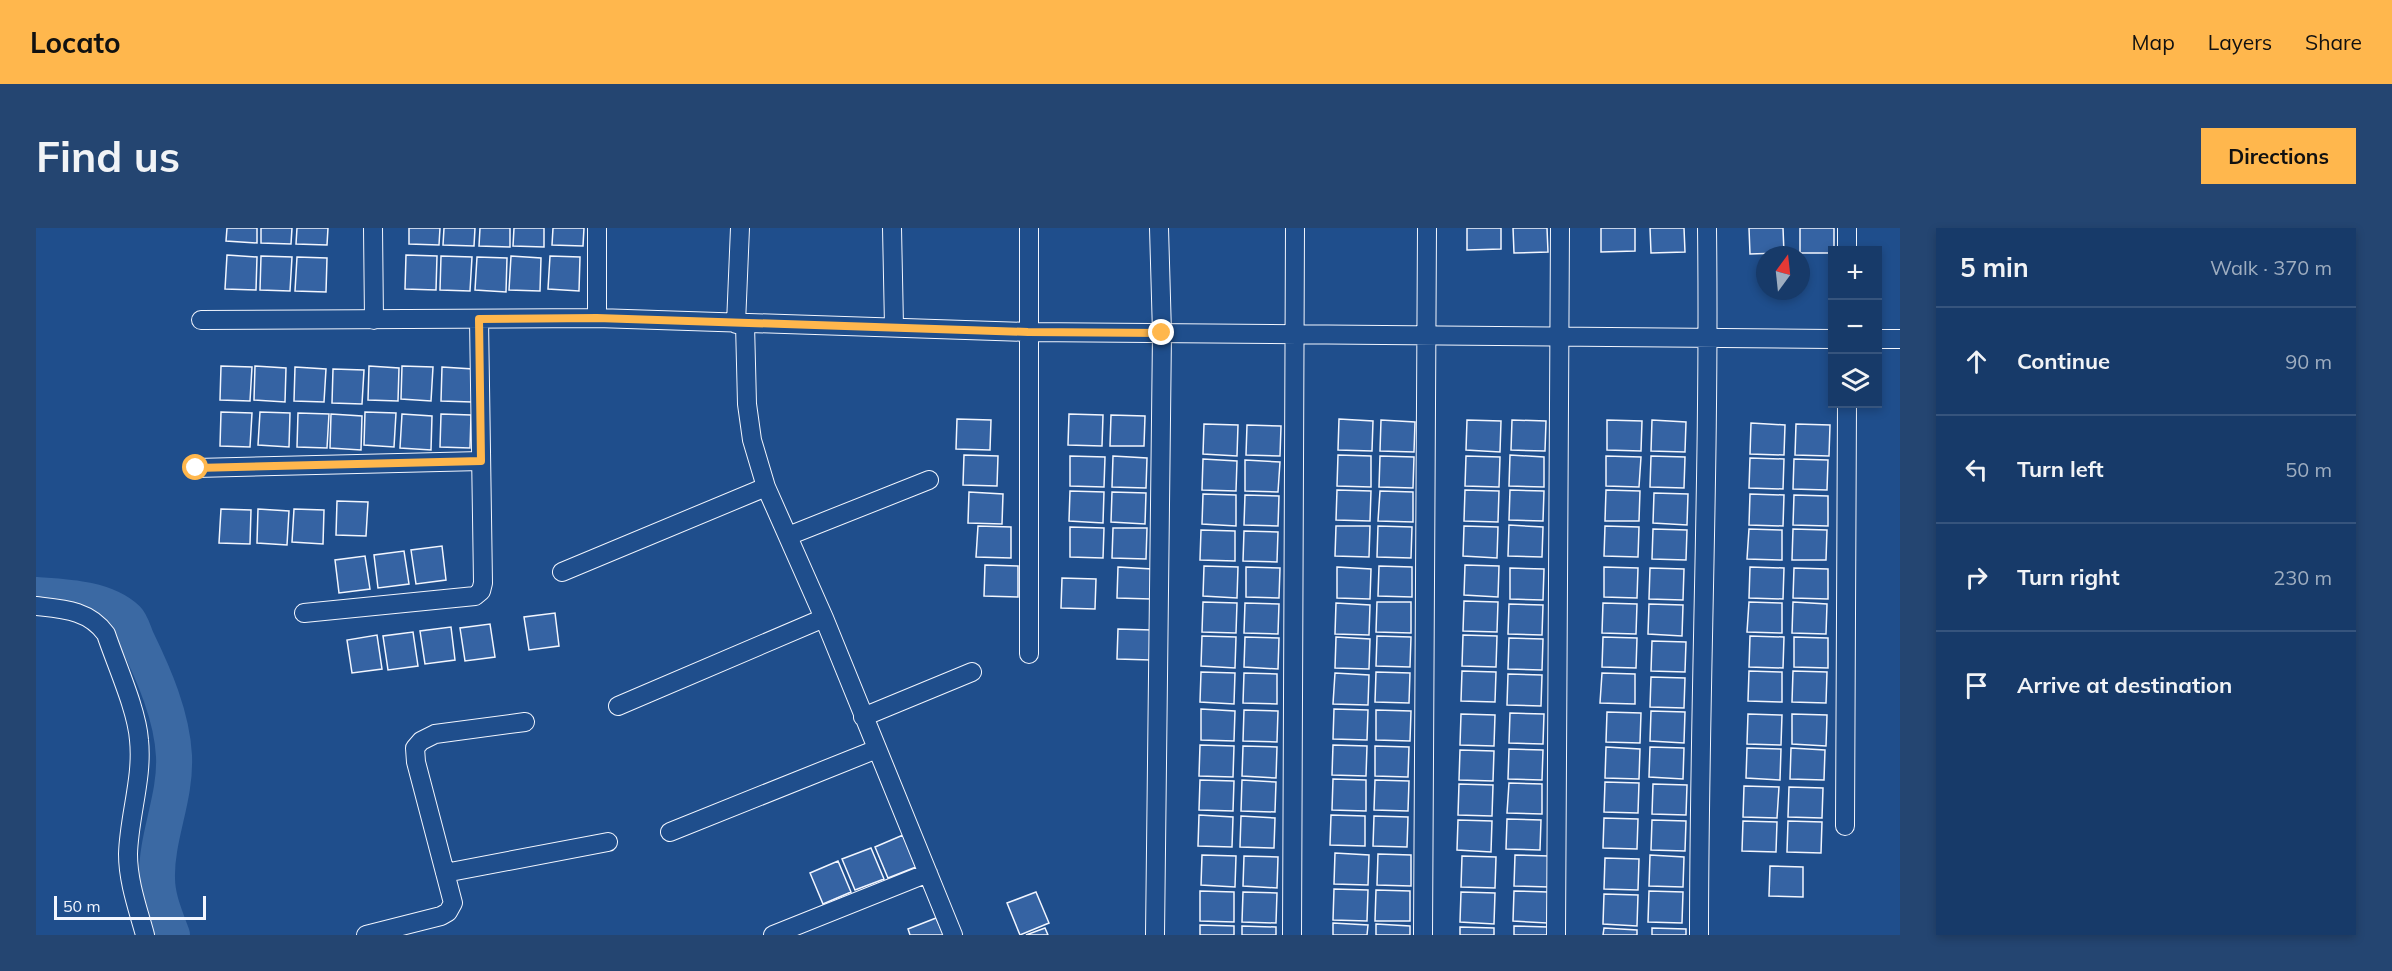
<!DOCTYPE html>
<meta charset="utf-8">
<style>
body{margin:0;font-family:Mulish,sans-serif;background:#244571;color:#f1f3f6}
.controls{position:absolute;right:18px;top:18px;display:grid;overflow:hidden;border-radius:0px;box-shadow:0 3px 9px #0003}
.controls button{width:54px;height:54px;display:grid;place-items:center;padding:0;border:0;border-bottom:2px solid #36547d;background:#173a69;color:#f1f3f6;font:30px sans-serif}
.compass{position:absolute;left:1720px;top:18px;width:54px;height:54px;border-radius:50%;background:#173a69;box-shadow:0 3px 9px #0003;rotate:15deg}
.scale{position:absolute;left:18px;bottom:15px;width:152px;box-sizing:border-box;padding-left:6px;border:3px solid #f2f6ff;border-top:0;font-size:16px;line-height:21px;white-space:nowrap;color:#f2f6ff;-webkit-text-stroke:4px #1f4e8c;paint-order:stroke}
.stop{position:absolute;width:18px;height:18px;margin:-14px;border:4px solid #ffb74d;border-radius:50%;background:#fff}
.stop.end{background:#ffb74d;border-color:#fff;box-shadow:0 2px 6px #0008}
.list{margin:0;padding:0;list-style:none}
h2{display:flex;justify-content:space-between;align-items:center;height:78px;margin:0;padding:0 24px;font-size:26px}
h2 small{font-size:20px;font-weight:400;color:#9eadc0}
.list li{display:grid;grid-template-columns:39px 1fr auto;gap:18px;align-items:center;box-sizing:border-box;height:108px;padding:0 24px;border-top:2px solid #36547d}
.list b{display:block;font-size:22px;white-space:nowrap}
.list em{font-size:20px;font-style:normal;color:#9eadc0}
.icon{flex:none;width:33px;height:33px;fill:none;stroke:currentColor;stroke-width:2;stroke-linecap:round;stroke-linejoin:round}
.map{position:relative;flex:none;width:1864px;height:707px;overflow:hidden;border-radius:0px}
header{display:flex;align-items:center;gap:36px;box-sizing:border-box;height:84px;padding:0 30px;background:#ffb74d;color:#111}
header strong{font-size:28px}
nav{display:flex;gap:33px;margin-inline-start:auto;font-size:21px}
.intro{display:flex;align-items:center;justify-content:space-between;box-sizing:border-box;height:144px;padding:0 36px}
h1{margin:0;font-size:42px}
.button{padding:15px 27px;border-radius:0px;background:#ffb74d;color:#111;font-size:21px;font-weight:700}
main{display:flex;gap:36px;padding:0 36px}
aside{flex:1;background:#173a69;border-radius:0px;box-shadow:0 3px 9px #0003}
.map>svg:first-child{display:block}
.lines{fill:none;stroke-linecap:round;stroke-linejoin:round}
.river{stroke:#3b69a3;stroke-width:36}
.building{fill:#3563a3;stroke:#f2f6ff;stroke-width:1.5}
.minor-casing{stroke:#f2f6ff;stroke-width:20}
.minor{stroke:#1f4e8c;stroke-width:18}
.route{stroke:#ffb74d;stroke-width:8}
</style>
<header>
<strong>Locato</strong>
<nav><a>Map</a><a>Layers</a><a>Share</a></nav>
</header>
<div class="intro"><h1>Find us</h1><a class="button">Directions</a></div>
<main>
<div class="map">
<svg width="1864" height="707" viewBox="0 0 1864 707">
<rect width="100%" height="100%" fill="#1f4e8c"/>
<g class="lines">
<!-- river -->
<path class="river" d="M0 367C29 369 69 370 91 391 96 396 98 406 101 412 118 447 136 488 138 528 140 570 120 609 121 650 121 670 129 688 136 707"/>
</g>
<!-- building -->
<path class="building" d="M191 0H221V15L190 13Z
M225 0H256L255 16 225 15Z
M261 0H292L291 17 260 16Z
M373 0H404L403 17 373 16Z
M408 0H439L438 18 407 17Z
M444 0H474V19L443 18Z
M478 0H508V19L477 18Z
M517 0H548L547 18 516 17Z
M1431 0H1465V21L1431 22Z
M1477 0H1511L1512 24 1478 25Z
M1565 0H1599V23L1565 24Z
M1614 0H1648L1649 24 1615 25Z
M1713 0H1747L1748 25 1714 26Z
M1764 0H1798V22L1796 25H1764Z
M191 27 221 29 220 62 189 61Z
M370 27 401 28 400 62 369 61Z
M225 28 256 29 254 63 224 62Z
M405 28 436 29 434 63 404 62Z
M475 28 505 30 504 63 473 62Z
M514 28 544 29 543 63 512 61Z
M261 29 291 30 290 64 259 63Z
M441 29 471 30 470 64 439 62Z
M185 138 216 139 214 173 184 172Z
M219 138 250 140 249 174 218 172Z
M333 138 363 140 362 173 332 172Z
M366 138 397 139 395 173 365 171Z
M259 139 290 141 288 174 258 173Z
M406 139 437 141 436 174 405 173Z
M297 141 328 142 326 176 296 175Z
M185 184 216 185 214 219 184 218Z
M224 184 254 185 253 219 222 217Z
M329 184 360 185 358 219 328 217Z
M262 185 293 186 291 220 261 219Z
M295 186 326 188 325 222 294 220Z
M366 186 396 188 395 222 364 220Z
M405 186 435 187 434 220 404 219Z
M1033 186 1067 187 1066 218 1032 217Z
M1075 187 1109 188 1108 218H1074Z
M921 191 955 192 954 222 920 221Z
M1303 191 1337 193 1336 223 1302 222Z
M1345 192 1379 194 1378 224 1344 223Z
M1431 192 1465 193 1464 224 1430 222Z
M1476 192 1510 193 1509 223 1475 222Z
M1571 192 1606 193 1605 223 1571 222Z
M1616 192 1650 194 1649 224 1615 223Z
M1715 195 1749 197 1748 227 1714 226Z
M1168 196 1202 197 1201 228 1167 226Z
M1760 196 1794 197 1793 228 1759 227Z
M1211 197 1245 198 1244 228 1210 227Z
M928 227 962 228 961 258 927 257Z
M1302 227 1335 228V259L1301 258Z
M1474 227 1508 229V259L1473 258Z
M1034 228 1069 229 1068 259 1034 258Z
M1077 228 1111 230 1110 260 1076 259Z
M1344 228 1378 229 1377 260 1343 259Z
M1430 228 1464 229 1463 259 1429 258Z
M1570 228 1605 229 1603 259 1570 258Z
M1615 228 1649 229 1648 260 1614 259Z
M1714 230 1748 231 1747 261 1713 260Z
M1167 231 1201 233 1200 263 1166 262Z
M1758 231 1792 232 1791 262 1757 261Z
M1209 232 1244 234 1242 264 1209 263Z
M1301 262 1335 263 1334 293 1300 292Z
M1429 262 1463 263 1462 294 1428 293Z
M1474 262 1508 263 1507 293 1473 292Z
M1570 262 1604 263 1603 293H1569Z
M1034 263 1068 264 1067 295 1033 293Z
M1344 263 1377 264V294L1342 293Z
M933 264 967 266 966 296 932 295Z
M1076 264 1110 265 1109 296 1075 294Z
M1618 265 1652 266 1651 297 1617 295Z
M1167 266 1200 267V298L1166 296Z
M1714 266 1748 267 1747 298 1713 297Z
M1209 267 1243 268 1242 298 1208 297Z
M1758 267 1792 268V298L1757 297Z
M301 273 332 274 330 308 300 307Z
M185 281 215 282 214 316 183 315Z
M222 281 253 283 251 317 221 315Z
M258 281 288 282 287 316 256 314Z
M1473 297 1507 299 1506 329 1472 328Z
M942 298 975 299V330L940 329Z
M1300 298H1334L1333 329 1299 328Z
M1342 298 1376 299 1375 330 1341 329Z
M1428 298 1462 299 1461 330 1427 328Z
M1569 298 1603 299 1602 329 1568 328Z
M1034 299 1068 300 1067 330 1034 329Z
M1077 300H1111L1110 331 1076 330Z
M1617 301 1651 302 1650 332 1616 331Z
M1713 301 1746 302V332L1711 331Z
M1757 301 1791 302 1790 332H1756Z
M1165 302 1199 303V333L1164 332Z
M1208 303 1242 304 1241 334 1207 333Z
M406 318 410 352 380 356 375 322Z
M368 323 373 356 342 360 338 327Z
M329 328 334 361 303 365 299 332Z
M949 337 982 338V369L948 368Z
M1429 337 1463 338 1462 369 1428 367Z
M1168 338 1202 339 1201 370 1167 368Z
M1343 338 1376 339V369L1342 368Z
M1082 339 1116 341 1115 371 1081 370Z
M1210 339 1244 340 1243 370 1210 369Z
M1301 339 1335 341 1334 371 1301 370Z
M1568 339 1602 340 1601 370 1568 369Z
M1714 339 1748 340 1747 371 1713 370Z
M1474 340 1508 341 1507 372 1474 371Z
M1614 340 1648 341 1647 372 1613 371Z
M1758 340 1792 341V371L1757 370Z
M1026 350 1060 351 1059 381 1025 380Z
M1428 373 1462 374 1461 404 1427 403Z
M1167 374 1201 375 1200 405 1166 404Z
M1341 374H1375V405L1340 404Z
M1713 374 1746 375V405L1711 404Z
M1757 374 1791 376 1790 406 1756 405Z
M1209 375 1243 376 1242 406 1208 405Z
M1300 375 1334 377 1333 407 1299 406Z
M1567 375 1601 376 1600 406 1566 405Z
M1473 376 1507 377 1506 407 1472 406Z
M1613 376 1647 377 1646 408 1612 406Z
M519 385 523 418 493 422 488 389Z
M454 396 459 429 429 433 424 400Z
M415 399 419 432 389 436 384 403Z
M1082 401 1116 402 1115 432 1081 431Z
M377 404 382 438 352 442 347 408Z
M341 407 346 441 316 445 311 412Z
M1427 407 1461 408 1460 439 1426 438Z
M1166 408 1200 409 1199 440 1165 438Z
M1341 408 1375 409 1374 439 1340 438Z
M1714 408 1748 409 1747 440 1713 439Z
M1209 409 1243 410 1242 441 1208 439Z
M1300 409 1334 411 1333 441 1299 440Z
M1567 409 1601 410 1600 440 1566 439Z
M1758 409 1792 410V440L1758 439Z
M1473 410 1507 411 1506 442 1472 441Z
M1616 413 1650 414 1649 444 1615 443Z
M1426 443 1460 444 1459 474 1425 473Z
M1713 443 1746 444V474L1712 473Z
M1757 443 1791 444 1790 475 1756 474Z
M1165 444 1199 445 1198 476 1164 474Z
M1340 444 1374 445 1373 475 1339 474Z
M1208 445 1241 446V476L1207 475Z
M1299 445 1333 447 1332 477 1297 476Z
M1566 445 1599 446V476L1564 475Z
M1472 446 1506 447 1505 478 1471 477Z
M1615 449 1649 450 1648 480 1614 479Z
M1165 481 1199 483 1198 513 1165 512Z
M1298 481 1332 482 1331 512 1297 511Z
M1208 482 1242 483 1241 514 1207 513Z
M1340 482 1375 483 1374 513 1340 512Z
M1615 483 1649 484 1648 515 1614 513Z
M1571 484 1605 485 1604 515 1570 514Z
M1474 485 1508 486 1507 516 1473 515Z
M1425 486 1459 487 1458 518 1424 517Z
M1712 486 1746 487 1745 517 1711 516Z
M1756 486 1791 487 1790 518 1756 516Z
M1164 517 1198 518 1197 549 1163 548Z
M1297 517 1331 518 1330 548 1296 547Z
M1207 518 1241 519 1240 550 1206 548Z
M1339 518 1373 519 1372 549 1339 548Z
M1570 519 1604 521 1603 551 1569 550Z
M1614 519 1648 520 1647 551 1613 549Z
M1711 520 1745 521 1744 552 1710 550Z
M1755 520 1789 522 1788 552 1754 551Z
M1473 521 1507 522 1506 552 1472 551Z
M1424 522 1458 523 1457 553 1423 552Z
M1297 551 1330 552V583L1296 582Z
M1164 552 1198 553 1197 583 1163 582Z
M1206 552 1240 554 1239 584 1205 583Z
M1339 552 1373 553 1372 583 1338 582Z
M1569 554 1603 555 1602 585 1568 584Z
M1473 555 1506 556V586L1471 585Z
M1423 556 1457 557 1456 588 1422 587Z
M1617 556 1651 557 1650 587 1616 586Z
M1708 558 1743 559 1741 590 1707 589Z
M1753 559 1787 560 1786 590 1752 589Z
M1163 587 1197 589 1196 619 1162 618Z
M1295 587 1329 588V618L1294 617Z
M1205 588 1239 590 1238 620 1204 619Z
M1338 588 1372 589 1371 619 1337 618Z
M1568 590 1602 591 1601 621 1567 620Z
M1471 591 1505 592 1504 622 1470 621Z
M1422 592 1456 593 1455 624 1421 622Z
M1616 592 1650 593 1649 623 1615 622Z
M1707 593 1741 594 1740 624 1706 623Z
M1752 593 1786 594 1785 625 1751 624Z
M867 607 880 639 852 650 839 619Z
M835 620 848 651 819 662 806 631Z
M1299 625 1333 627 1332 657 1298 656Z
M1342 626 1375 627V658L1341 657Z
M1166 627 1200 628 1199 659 1165 657Z
M1479 627 1513 628V659L1478 658Z
M1614 627 1648 629 1647 659 1613 658Z
M1208 628 1242 629 1241 660 1207 658Z
M1426 628 1460 629 1459 660 1425 659Z
M1569 630 1603 631 1602 662 1568 661Z
M802 633 815 664 787 676 774 645Z
M1734 638 1767 639V669L1733 668Z
M1298 661 1332 662 1331 693 1297 692Z
M1340 662 1374 663V693H1339Z
M1164 663 1198 664V694L1164 693Z
M1478 663 1512 664 1511 695 1477 693Z
M1613 663 1647 664 1646 695 1612 694Z
M1000 664 1013 695 984 707 971 675Z
M1207 664 1241 665 1240 695 1206 694Z
M1425 664 1459 665 1458 696 1424 694Z
M1568 666 1602 667 1601 698 1567 696Z
M900 690 908 707H874L872 701Z
M1297 695 1332 697 1331 707H1297Z
M1340 696 1374 698V707H1340Z
M1164 697 1198 698V707H1164Z
M1206 698 1240 699V707H1206Z
M1478 698 1512 699 1511 707H1478Z
M1424 699 1458 700V707H1424Z
M1009 700 1012 707H990Z
M1568 700 1601 702V707H1567Z
M1616 700 1650 701V707H1616Z"/>
<g class="lines">
<!-- minor casing -->
<g class="minor-casing">
<path id="minor" d="M337 0 338 92
M561 0V90
M856 0 858 98
M993 0V426
M1811 0V22
M165 92 561 90 992 104 1796 111
M700 96 704 0
M709 96 711 176 716 212 730 259 788 390 917 707
M1842 111H1864
M160 240 445 233
M752 308 893 252
M526 344 730 259
M0 378C27 381 53 382 70 406 80 436 101 482 103 512 107 550 93 588 92 626 92 654 102 681 109 707
M268 385 439 368 445 363 447 355 443 91
M582 478 788 390
M827 489 936 444
M1809 598 1811 176
M634 604 841 521
M409 645 572 614
M330 707 405 688 412 684 417 675 380 534 379 520 385 513 399 506 489 494
M737 707 892 645
M1119 707 1126 105 1123 0
M1256 707 1259 0
M1387 707 1391 0
M1520 707 1524 0
M1663 707C1663 471 1674 236 1671 0"/>
</g>
<!-- minor -->
<use href="#minor" class="minor"/>
</g>
<g class="lines">
<!-- route -->
<path class="route" d="M160 240 445 233 443 91 561 90 992 104 1126 105"/>
</g>
</svg>
<div class="controls">
<button>+</button>
<button>−</button>
<button><svg class="icon" aria-label="layers" viewBox="0 0 24 24"><path d="M12 4l9 5-9 5-9-5zM3 14l9 5 9-5"/></svg></button>
</div>
<svg class="compass" viewBox="-18 -18 36 36"><path d="M0-13l5 13h-10z" fill="#e53935"/><path d="M0 13l5-13h-10z" fill="#9eadc0"/></svg>
<div class="scale">50 m</div>
<div class="stop" style="left:160px;top:240px"></div>
<div class="stop end" style="left:1126px;top:105px"></div>
</div>
<aside>
<h2>5 min<small>Walk · 370 m</small></h2>
<ul class="list">
<li><svg class="icon" aria-label="ahead" viewBox="0 0 24 24"><path d="M12 20V5M6 11l6-6 6 6"/></svg><div><b>Continue</b></div><em>90 m</em></li>
<li><svg class="icon" aria-label="left" viewBox="0 0 24 24"><path d="M17 20v-9H6M10 6l-5 5 5 5"/></svg><div><b>Turn left</b></div><em>50 m</em></li>
<li><svg class="icon" aria-label="right" viewBox="0 0 24 24"><path d="M7 20v-9h11M14 6l5 5-5 5"/></svg><div><b>Turn right</b></div><em>230 m</em></li>
<li><svg class="icon" aria-label="arrive" viewBox="0 0 24 24"><path d="M6 21V4h12l-3 4 3 4H6"/></svg><div><b>Arrive at destination</b></div></li>
</ul>
</aside>
</main>
